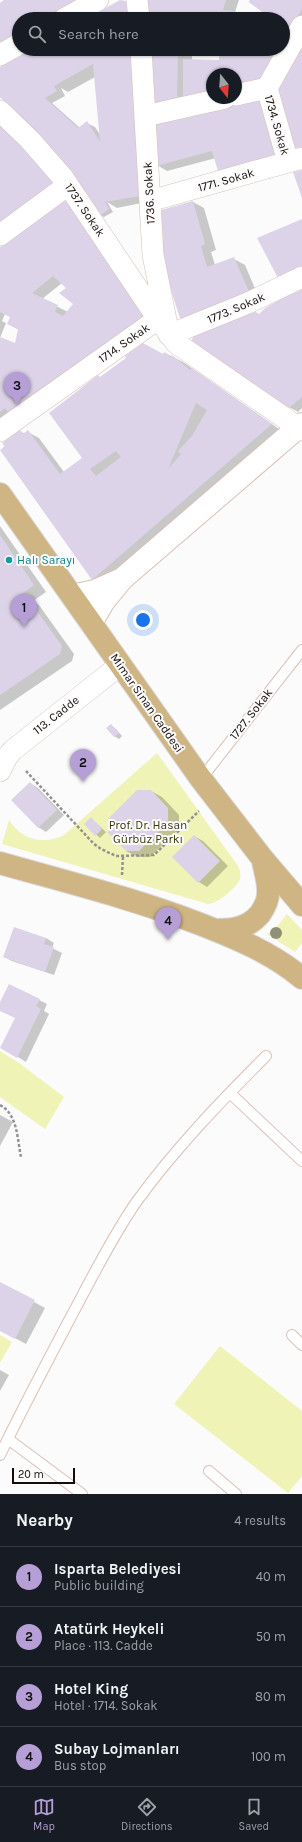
<!DOCTYPE html>
<meta charset="utf-8">
<style>
body{margin:0;font-family:Karla,sans-serif;background:#20242c;color:#f1f3f6}
.compass{position:absolute;left:206px;top:68px;width:36px;height:36px;border-radius:50%;background:#171b24;box-shadow:0 1px 3px #0004;rotate:163deg}
.scale{position:absolute;left:12px;bottom:10px;width:63px;box-sizing:border-box;padding-left:4px;border:2px solid #150d0a;border-top:0;font-size:11px;line-height:14px;white-space:nowrap;color:#150d0a;-webkit-text-stroke:3px #fbfbfb;paint-order:stroke}
.you{position:absolute;left:143px;top:620px;width:14px;height:14px;margin:-10px;border:3px solid #fff;border-radius:50%;background:#1a73e8;box-shadow:0 0 0 6px #1a73e833}
.badge{display:grid;place-items:center;width:26px;height:26px;border-radius:50%;background:#b59fd6;color:#111;font-size:13px;font-weight:700}
.pin{position:absolute;translate:-50% -33px;filter:drop-shadow(0 1px 2px #0008)}
.pin::after{content:'';position:absolute;top:21px;width:14px;height:12px;background:inherit;clip-path:polygon(0 0,100% 0,50% 100%)}
.list{margin:0;padding:0;list-style:none}
h2{display:flex;justify-content:space-between;align-items:center;height:52px;margin:0;padding:0 16px;font-size:17px}
h2 small{font-size:13px;font-weight:400;color:#9ea1a6}
.list li{display:grid;grid-template-columns:26px 1fr auto;gap:12px;align-items:center;box-sizing:border-box;height:60px;padding:0 16px;border-top:1px solid #363941}
.list b{display:block;font-size:15px;white-space:nowrap}
.list p{margin:0;font-size:13px;white-space:nowrap;color:#9ea1a6}
.list em{font-size:13px;font-style:normal;color:#9ea1a6}
.icon{flex:none;width:22px;height:22px;fill:none;stroke:currentColor;stroke-width:2;stroke-linecap:round;stroke-linejoin:round}
.map{position:relative;flex:none;width:302px;height:1494px;overflow:hidden}
.search{position:absolute;background:#171b24;box-shadow:0 1px 3px #0004;left:12px;right:12px;top:12px;height:44px;display:flex;align-items:center;gap:10px;box-sizing:border-box;padding:0 14px;border-radius:22px;color:#9ea1a6;font-size:15px}
.sheet{height:292px;background:#171b24}
nav{display:flex;justify-content:space-around;align-items:center;box-sizing:border-box;height:56px;border-top:1px solid #363941;background:#171b24;font-size:11px;color:#9ea1a6}
nav a{display:grid;justify-items:center;gap:2px}
nav .on{color:#b59fd6}
.map>svg:first-child{display:block}
.green{fill:#eff3b5}
.shadow{fill:#0003;fill-rule:evenodd}
.building{fill:#dcd3e8;fill-rule:evenodd}
.lines{fill:none;stroke-linecap:round;stroke-linejoin:round}
.lane-casing{stroke:#d8c0b7;stroke-width:12}
.street-casing{stroke:#d8c0b7;stroke-width:22}
.secondary-casing{stroke:#d8c0b7;stroke-width:24}
.primary-casing{stroke:#dad8d8;stroke-width:24}
.path{stroke:#959190;stroke-width:2.5;stroke-dasharray:3 2;stroke-linecap:butt}
.lane{stroke:#fff;stroke-width:10}
.street{stroke:#fff;stroke-width:21}
.secondary{stroke:#fff;stroke-width:22}
.primary{stroke:#ceb583;stroke-width:22}
.tree{fill:#909076}
.culture-dot{fill:#0f9aa8;stroke:#fbfbfb;stroke-width:1.5}
.labels{text-anchor:middle;stroke-width:4;stroke-linejoin:round;paint-order:stroke}
.street-label{font-size:12px;fill:#150d0a;stroke:#fbfbfb}
.culture-label{font-size:12px;fill:#0d838f;stroke:#fbfbfb;text-anchor:start}
.park-label{font-size:12px;fill:#383909;stroke:#fbfbfb}
</style>
<div class="map">
<svg width="302" height="1494" viewBox="0 0 302 1494">
<rect width="100%" height="100%" fill="#fbfbfb"/>
<!-- green -->
<path class="green" d="M157 753 238 866C240 870 241 874 240 879 236 888 217 904 208 904L2 844 9 820C21 840 44 845 64 835Z
M287 914 302 930V943L295 952 267 934 275 929Z
M0 1051 19 1063 64 1097 45 1129 0 1097Z
M0 1335 12 1342 0 1363Z
M220 1346 302 1411V1476L288 1493 174 1404Z"/>
<!-- shadow -->
<path class="shadow" d="M6 0H90L58 19H19V40L0 50V4Z
M148 0H239L235 12 245 18 149 19Z
M251 0H302V28L283 25V19H272Z
M35 49H144L151 201 117 208 107 202 113 212 104 217 100 215 0 96V69ZM95 77 101 136 95 127 87 123 80 128 52 103 65 96 61 88 68 92Z
M151 49H196V55L192 54V60L219 61 221 49H250L253 50V53L236 74H212V98L162 110Z
M260 98 287 160 219 170 216 158 167 171 157 165Z
M67 199 151 321 0 425V249ZM62 283 67 288 74 304 68 312 42 299ZM5 314 11 317 8 324 19 330 16 344 0 338 6 323 2 321Z
M193 202 204 208 216 250 211 252 215 265 234 259 245 265 260 300 193 327Z
M302 288V408L298 412 289 407 254 311 260 315Z
M165 353 183 362 279 429 198 500 106 587 93 580 1 450 20 431 25 434 28 432 39 438 64 472 84 459 101 378Z
M0 526 46 592 33 601 39 605 74 654 72 661 0 710Z
M111 726 115 728 122 736 119 739 114 736Z
M30 783 38 788 64 815 46 832 38 827Z
M151 791 162 797 179 815V829L150 857H138L126 851Z
M91 818 106 832 100 838 85 824Z
M194 836 203 841 228 866 207 887 199 882 174 857Z
M46 938 54 943 52 948 62 953 54 975 12 961 4 957Z
M39 1000 47 1004 44 1011 49 1014 26 1062 2 1047 16 1018 0 1010V1004Z
M0 1115 13 1122 0 1146Z
M0 1283 45 1308 26 1344 0 1330Z
M0 1370 9 1375 0 1391Z"/>
<!-- building -->
<path class="building" d="M4 0H76L42 19H19V32L0 42V3Z
M120 0 126 1 129 19H86Z
M147 0H226L223 10 235 11 232 19H148Z
M250 0H302V9L290 30 283 26V19H271L249 2Z
M302 45V147L293 149 277 89Z
M33 49H132L140 196 105 202 109 209 99 216 51 149 0 97V67ZM93 64 100 142 87 121 78 128 45 98 57 91 54 86Z
M150 49H182V53H178L177 101 153 106Z
M220 49H245V50L276 57 262 82 236 87V74H212V93L183 99V59L219 60Z
M260 97 276 154 218 171 212 151 156 166 154 122Z
M0 124 56 182 0 224Z
M302 170V198L293 172Z
M67 198 144 316 13 408 8 412 5 408 0 412V337L15 343 18 329 7 324 10 317 0 312V247ZM53 276 66 288 59 293 73 304 63 316 55 312 58 305 32 293Z
M193 201 205 244 201 246 207 267 234 257 250 294 181 321 168 281 160 245 158 211Z
M302 219V268L279 280 257 238Z
M302 287V397L289 408 191 341 195 334 254 310 258 315 265 308Z
M143 343 163 354 165 352 170 357 172 355 190 370 192 368 272 424 92 580 0 450 5 447 2 443 20 430 23 434 28 430 60 474 82 458 49 413 98 375 100 377 126 358 125 356ZM196 403 207 410 192 436 178 451 181 454 168 469ZM116 451 121 457 96 476 90 469Z
M0 535 34 585 19 596 22 600 27 597 62 646 60 654 0 695Z
M111 724 119 733 114 737 106 728Z
M30 782 57 810 38 828 11 800Z
M137 790H151L168 808V822L139 851H126L108 833V819Z
M91 817 102 829 95 836 84 824Z
M194 835 220 861 198 883 172 857Z
M14 927 46 938 44 944 54 947 45 972 3 957Z
M9 984 40 999 36 1006 41 1009 17 1058 0 1048 15 1018 0 1011V1002Z
M0 1282 35 1300 15 1339 0 1331Z"/>
<g class="lines">
<!-- lane casing -->
<g class="lane-casing">
<path id="lane" d="M201 779 302 650
M230 1093 302 1161
M292 1335 302 1345
M8 1439 82 1494
M0 1455C26 1401 54 1349 82 1296 99 1264 116 1231 137 1201 175 1149 220 1102 266 1056
M209 1471 236 1494"/>
</g>
<!-- street casing -->
<g class="street-casing">
<path id="street" d="M137 0 139 19
M64 19 98 0
M141 49 153 255 169 335 248 303 302 277
M0 55 19 44
M236 95 267 88
M0 111 30 140 64 179 158 319 176 343 302 430
M145 116 225 98
M288 162 267 88 302 26
M150 201 302 158
M0 235 68 185
M0 431 158 319
M0 771 7 757 13 750 120 665"/>
</g>
<!-- secondary casing -->
<g class="secondary-casing">
<path id="secondary" d="M122 579 302 424
M72 596 95 591 122 579 104 601 91 623"/>
</g>
<!-- primary casing -->
<g class="primary-casing">
<path id="primary" d="M0 494 201 779 262 858 302 905
M0 863C67 882 135 899 200 924 236 938 272 953 302 978
M216 930C234 930 248 928 260 914 264 908 268 901 268 894 269 883 265 872 263 861"/>
</g>
<!-- path -->
<path class="path" d="M26 771 94 844 101 849 116 856 154 855 199 811
M122 875 123 856
M0 1105C18 1115 17 1138 21 1157"/>
<!-- lane -->
<use href="#lane" class="lane"/>
<!-- street -->
<use href="#street" class="street"/>
<!-- secondary -->
<use href="#secondary" class="secondary"/>
<!-- primary -->
<use href="#primary" class="primary"/>
</g>
<!-- trees -->
<circle class="tree" cx="276" cy="933" r="6"/>
<!-- markers -->
<circle class="culture-dot" cx="9" cy="560" r="4"/>
<g class="labels">
<!-- street labels -->
<g class="street-label">
<text transform="translate(277 125) rotate(74)" y="4">1734. Sokak</text>
<text transform="translate(226 180) rotate(-16)" y="4">1771. Sokak</text>
<text transform="translate(149 193) rotate(-93)" y="4">1736. Sokak</text>
<text transform="translate(85 210) rotate(56)" y="4">1737. Sokak</text>
<text transform="translate(236 308) rotate(-23)" y="4">1773. Sokak</text>
<text transform="translate(124 343) rotate(-35)" y="4">1714. Sokak</text>
<text transform="translate(147 703) rotate(55)" y="4">Mimar Sinan Caddesi</text>
<text transform="translate(251 714) rotate(-52)" y="4">1727. Sokak</text>
<text transform="translate(56 715) rotate(-38)" y="4">113. Cadde</text>
</g>
<!-- culture labels -->
<g class="culture-label">
<text x="17" y="564">Halı Sarayı</text>
</g>
<!-- park labels -->
<g class="park-label">
<text x="148" y="829">Prof. Dr. Hasan<tspan x="148" dy="14">Gürbüz Parkı</tspan></text>
</g>
</g>
</svg>
<svg class="compass" viewBox="-18 -18 36 36"><path d="M0-13l5 13h-10z" fill="#e53935"/><path d="M0 13l5-13h-10z" fill="#9ea1a6"/></svg>
<div class="scale">20 m</div>
<div class="you"></div>
<div class="pin badge" style="left:24px;top:627px">1</div>
<div class="pin badge" style="left:83px;top:782px">2</div>
<div class="pin badge" style="left:17px;top:405px">3</div>
<div class="pin badge" style="left:168px;top:940px">4</div>
<div class="search"><svg class="icon" aria-label="search" viewBox="0 0 24 24"><circle cx="10" cy="10" r="6"/><path d="M15 15l6 6"/></svg>Search here</div>
</div>
<section class="sheet">
<h2>Nearby<small>4 results</small></h2>
<ul class="list">
<li><span class="badge">1</span><div><b>Isparta Belediyesi</b><p>Public building</p></div><em>40 m</em></li>
<li><span class="badge">2</span><div><b>Atatürk Heykeli</b><p>Place · 113. Cadde</p></div><em>50 m</em></li>
<li><span class="badge">3</span><div><b>Hotel King</b><p>Hotel · 1714. Sokak</p></div><em>80 m</em></li>
<li><span class="badge">4</span><div><b>Subay Lojmanları</b><p>Bus stop</p></div><em>100 m</em></li>
</ul>
</section>
<nav>
<a class="on"><svg class="icon" aria-label="map" viewBox="0 0 24 24"><path d="M3 6l6-2 6 2 6-2v14l-6 2-6-2-6 2zM9 4v14M15 6v14"/></svg>Map</a>
<a><svg class="icon" aria-label="directions" viewBox="0 0 24 24"><path d="M12 3l9 9-9 9-9-9zM9 14v-3h6M13 9l2 2-2 2"/></svg>Directions</a>
<a><svg class="icon" aria-label="saved" viewBox="0 0 24 24"><path d="M7 4h10v16l-5-4-5 4z"/></svg>Saved</a>
</nav>
